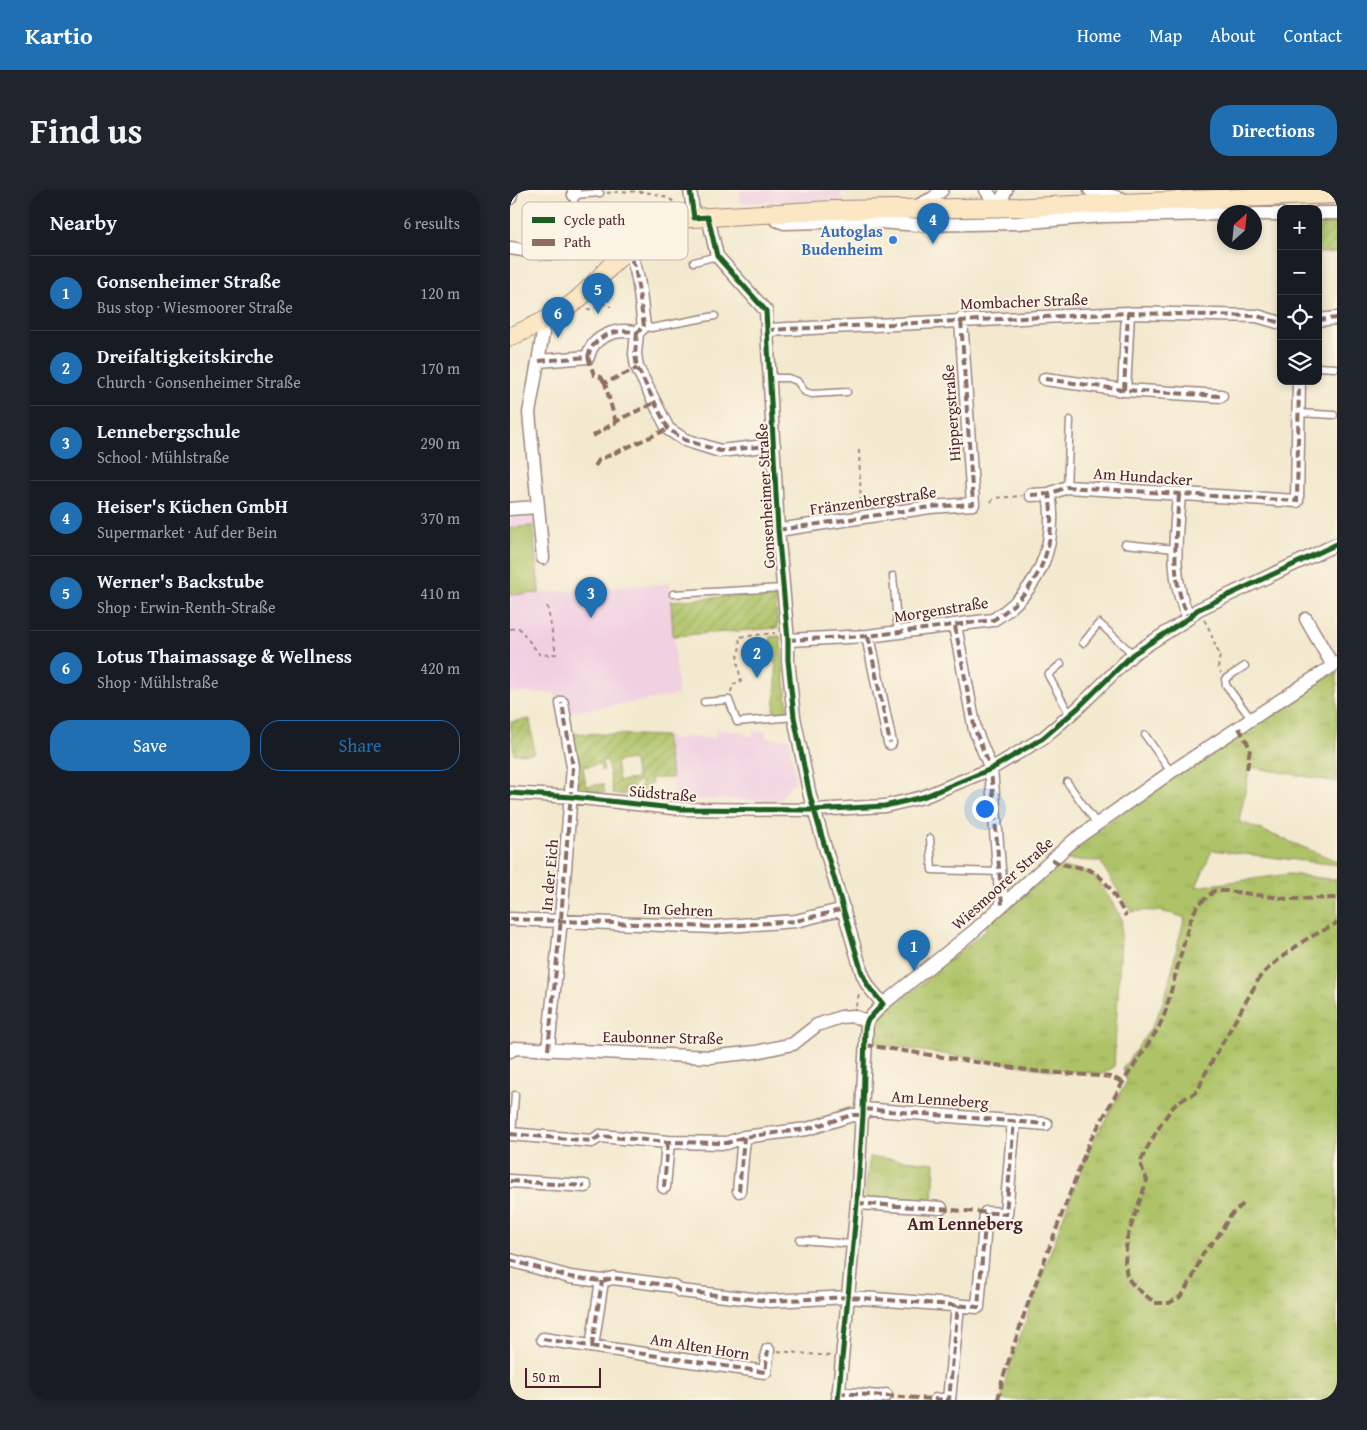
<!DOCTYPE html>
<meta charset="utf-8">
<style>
body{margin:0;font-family:"Gentium Book Plus",serif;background:#20242c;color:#f1f3f6}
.controls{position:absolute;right:15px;top:15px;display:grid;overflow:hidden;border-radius:10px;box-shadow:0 2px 8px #0003}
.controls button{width:45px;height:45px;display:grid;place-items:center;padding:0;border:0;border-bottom:1px solid #363941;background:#171b24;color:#f1f3f6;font:25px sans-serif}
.compass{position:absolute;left:707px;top:15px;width:45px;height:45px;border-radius:50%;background:#171b24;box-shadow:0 2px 8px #0003;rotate:27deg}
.scale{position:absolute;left:15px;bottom:12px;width:76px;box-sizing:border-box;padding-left:5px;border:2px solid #4a1f2b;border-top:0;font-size:14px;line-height:18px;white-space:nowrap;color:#4a1f2b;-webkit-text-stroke:4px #fcf5e5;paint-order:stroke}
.you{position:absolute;left:474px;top:618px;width:18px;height:18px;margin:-12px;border:4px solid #fff;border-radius:50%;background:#1a73e8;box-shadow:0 0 0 8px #1a73e833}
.badge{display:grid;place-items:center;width:32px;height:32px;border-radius:50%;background:#1f6fb2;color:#fff;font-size:16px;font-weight:700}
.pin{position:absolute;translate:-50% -41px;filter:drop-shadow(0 1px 2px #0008)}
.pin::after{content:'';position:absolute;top:26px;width:18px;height:15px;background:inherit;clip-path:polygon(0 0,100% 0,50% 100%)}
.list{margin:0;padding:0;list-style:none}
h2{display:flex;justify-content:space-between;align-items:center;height:65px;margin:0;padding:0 20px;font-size:21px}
h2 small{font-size:16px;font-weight:400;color:#9ea1a6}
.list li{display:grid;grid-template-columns:32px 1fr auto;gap:15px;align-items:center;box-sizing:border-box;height:75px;padding:0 20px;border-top:1px solid #363941}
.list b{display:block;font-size:19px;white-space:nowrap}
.list p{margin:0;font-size:16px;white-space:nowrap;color:#9ea1a6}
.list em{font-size:16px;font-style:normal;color:#9ea1a6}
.actions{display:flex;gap:10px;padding:15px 20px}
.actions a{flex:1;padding:11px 0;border:1px solid #1f6fb2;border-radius:20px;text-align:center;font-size:18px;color:#1f6fb2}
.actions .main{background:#1f6fb2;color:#fff}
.icon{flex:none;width:28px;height:28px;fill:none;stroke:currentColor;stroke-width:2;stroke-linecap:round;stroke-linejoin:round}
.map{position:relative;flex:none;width:827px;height:1210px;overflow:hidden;border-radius:20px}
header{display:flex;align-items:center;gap:30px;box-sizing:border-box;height:70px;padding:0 25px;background:#1f6fb2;color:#fff}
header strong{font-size:24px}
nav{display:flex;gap:28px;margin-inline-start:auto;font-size:18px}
.intro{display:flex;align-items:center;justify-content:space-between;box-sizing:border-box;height:120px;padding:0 30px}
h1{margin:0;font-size:35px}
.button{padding:12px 22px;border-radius:20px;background:#1f6fb2;color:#fff;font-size:18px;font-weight:700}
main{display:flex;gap:30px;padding:0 30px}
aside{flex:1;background:#171b24;border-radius:20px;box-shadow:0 2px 8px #0003}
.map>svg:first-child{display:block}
.built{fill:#f1d0e2}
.grass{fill:url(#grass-tufts);stroke:#7c7149}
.garden{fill:url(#garden-furrows);stroke:#7c7149;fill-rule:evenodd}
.pitch{fill:#aec367;stroke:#7c7149}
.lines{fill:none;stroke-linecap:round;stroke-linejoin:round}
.lane-casing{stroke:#9e847d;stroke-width:9}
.street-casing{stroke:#9e847d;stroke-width:15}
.secondary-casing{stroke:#9e847d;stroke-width:20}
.path{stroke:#9e847d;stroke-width:2;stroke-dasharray:4 4;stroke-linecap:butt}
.lane{stroke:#fff;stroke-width:6}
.street{stroke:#fff;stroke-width:12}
.secondary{stroke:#fbe7c3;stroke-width:18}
.quiet{stroke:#8d6e63;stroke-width:4;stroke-dasharray:8 4;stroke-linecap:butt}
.cycleway-casing{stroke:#fcf5e5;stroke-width:8}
.cycleway{stroke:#1b5e20;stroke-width:5}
.shop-dot{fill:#3f7fe0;stroke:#fcf5e5;stroke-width:2}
.labels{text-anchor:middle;stroke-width:4;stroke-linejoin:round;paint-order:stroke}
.shop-label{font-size:16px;font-weight:bold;fill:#366cbe;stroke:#fcf5e5;text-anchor:end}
.street-label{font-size:16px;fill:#4a1f2b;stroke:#fcf5e5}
.neighbourhood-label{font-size:18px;font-weight:bold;fill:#4a1f2b;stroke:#fcf5e5}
.key{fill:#fcf5e5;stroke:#c7b5ad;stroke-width:1}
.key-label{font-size:14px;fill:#4a1f2b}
</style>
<header>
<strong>Kartio</strong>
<nav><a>Home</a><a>Map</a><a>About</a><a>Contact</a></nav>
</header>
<div class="intro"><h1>Find us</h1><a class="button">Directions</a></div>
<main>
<aside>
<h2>Nearby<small>6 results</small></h2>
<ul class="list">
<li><span class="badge">1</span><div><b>Gonsenheimer Straße</b><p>Bus stop · Wiesmoorer Straße</p></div><em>120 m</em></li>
<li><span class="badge">2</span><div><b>Dreifaltigkeitskirche</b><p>Church · Gonsenheimer Straße</p></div><em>170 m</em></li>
<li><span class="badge">3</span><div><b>Lennebergschule</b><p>School · Mühlstraße</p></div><em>290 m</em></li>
<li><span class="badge">4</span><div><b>Heiser's Küchen GmbH</b><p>Supermarket · Auf der Bein</p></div><em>370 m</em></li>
<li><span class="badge">5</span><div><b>Werner's Backstube</b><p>Shop · Erwin-Renth-Straße</p></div><em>410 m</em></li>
<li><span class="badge">6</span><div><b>Lotus Thaimassage &amp; Wellness</b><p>Shop · Mühlstraße</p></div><em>420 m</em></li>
</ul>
<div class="actions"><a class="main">Save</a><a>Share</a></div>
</aside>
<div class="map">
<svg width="827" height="1210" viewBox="0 0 827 1210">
<defs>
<pattern id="grass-tufts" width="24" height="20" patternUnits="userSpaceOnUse" patternTransform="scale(1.25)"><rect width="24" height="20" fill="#aec367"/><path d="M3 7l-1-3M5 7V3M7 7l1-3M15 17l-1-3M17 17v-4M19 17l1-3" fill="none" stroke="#97a75a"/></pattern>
<pattern id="garden-furrows" width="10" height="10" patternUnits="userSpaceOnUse" patternTransform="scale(1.25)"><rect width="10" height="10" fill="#aec367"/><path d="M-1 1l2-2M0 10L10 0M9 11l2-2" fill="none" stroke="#97a75a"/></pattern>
</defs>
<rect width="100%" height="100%" fill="#fcf5e5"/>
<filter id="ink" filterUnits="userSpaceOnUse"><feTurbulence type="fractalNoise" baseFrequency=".02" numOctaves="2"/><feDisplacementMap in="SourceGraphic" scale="10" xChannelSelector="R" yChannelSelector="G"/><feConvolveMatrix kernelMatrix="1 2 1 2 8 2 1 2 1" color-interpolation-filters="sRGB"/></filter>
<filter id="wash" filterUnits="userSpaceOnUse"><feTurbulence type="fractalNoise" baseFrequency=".0096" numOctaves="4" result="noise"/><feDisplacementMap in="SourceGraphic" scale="20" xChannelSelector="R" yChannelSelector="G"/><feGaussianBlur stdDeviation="1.12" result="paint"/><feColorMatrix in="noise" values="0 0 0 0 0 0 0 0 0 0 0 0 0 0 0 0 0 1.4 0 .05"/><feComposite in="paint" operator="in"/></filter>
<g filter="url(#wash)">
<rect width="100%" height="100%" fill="#f3e9cf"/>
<!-- built -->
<path class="built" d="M230 0H404L330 2 331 8 337 11 230 13Z
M24 325 31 403 160 393 168 505 48 524 45 503H0V327Z
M206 540 229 541 243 547V541L256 542V548L279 549 286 592 280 595 270 610 161 609 162 588 155 546H160L161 550 172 549V547L205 548Z"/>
<!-- grass -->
<path class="grass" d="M270 446 278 521 264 522C265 508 270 468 260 458V447Z
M827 477V592L740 577 729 631 827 671V675L702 660 686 697 779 684 827 690V1210H491L499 1177 571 978 581 955 617 891 613 878C625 860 641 842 649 822 661 795 665 758 675 728 657 721 640 719 621 722L590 671 554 670 550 665Z
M547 677 575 681 587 688 612 729 604 877 593 884 542 880 372 855 360 850 366 826 397 801 401 802 425 783 426 775 433 769H441L476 740V734L481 728 489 727 501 716 502 712 536 682 538 684Z
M360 967 425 973 423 1009 415 1008 413 1013 354 1009Z"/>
<!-- garden -->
<path class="garden" d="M808 30H826L827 62 808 63Z
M265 403 268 438 163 446 161 411Z
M20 529 24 563 4 564 0 532Z
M62 543 155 546 162 588H141L142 594H139L138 598 142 599V603H156V608L130 607 131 591 126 592 123 598 115 597V605L103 603 97 570 92 571 94 580 91 581 90 574 73 577 76 596 93 594 95 603 69 600ZM114 570 124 571 127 589 109 591 106 572Z"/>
<!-- pitch -->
<path class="pitch" d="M23 336 29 403 0 405V338Z"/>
</g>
<g filter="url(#ink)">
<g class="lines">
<!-- lane casing -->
<g class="lane-casing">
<path id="lane" d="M64 26V5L90 3
M184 72 207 66
M134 136 141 138 205 126
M808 177 825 178
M261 188H278L287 191 295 202 302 204 337 202
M788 223 824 225
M557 297 560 230
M615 354 665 359
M383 386 388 443
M163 404 273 398
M573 453 589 433 623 464
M551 474 538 485 560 525
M735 476 715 489 716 495 742 530
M194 512 219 510 227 532 284 527
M635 545 661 582
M557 592 587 634
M420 648 422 680 490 682
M2 944 5 905
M290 1050 342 1054"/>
</g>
<!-- street casing -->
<g class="street-casing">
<path id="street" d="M64 0V5
M180 0 184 28
M476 0 488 17 496 0
M580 0 613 9
M0 8 2 0
M405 17 423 8 432 0
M263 23 266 30 274 33 354 31 410 35 508 33 592 26 714 24
M808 23H827
M744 24H771
M198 27 207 66 256 121 268 340 278 450V470L284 527 300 606 352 783 358 796 373 814
M0 58C18 61 35 65 54 63 76 61 103 37 120 65 130 81 131 117 134 136L127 143C108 137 82 146 78 167L29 171
M55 63 57 42 64 26
M808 130 827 128
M31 134 33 143 19 223 33 368
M257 140 618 123 747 126 771 133
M127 143 125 164 127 177 158 239 175 250 210 261 264 255
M535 189 614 200 711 206
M614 200 618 123
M521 305 539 304 557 297 787 311 789 191
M669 305C666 347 659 389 679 428
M0 319 27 317
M268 340 420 317 463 314 451 129
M796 429 823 476
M445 436 465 540 481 579 492 715
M358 446 380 553
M278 450 358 446 483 430C528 402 548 357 539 304
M0 603 62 607 172 619 304 620 375 616 413 607 481 579 533 548 568 518 623 464 679 428 687 420 827 354
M0 729 203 737 286 731 334 719
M38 860 51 729 63 577 52 513
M0 861 5 858 200 867 246 862 283 854 307 835 331 827 343 826 357 831
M354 919 536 934
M0 944 82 951 90 946 158 952 217 953 234 947 297 939 342 925H353
M0 991 75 996
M154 997 158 952
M229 1001 234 947
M347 1013 431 1018
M0 1070 60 1087 92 1091 103 1088 163 1096 170 1101 260 1111 339 1107 468 1117 476 1023 496 1024 504 931
M33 1149 255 1182 258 1160
M82 1156 92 1091
M328 1203 369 1207 376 1205
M328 1210 347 1013 357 831 373 814 465 740 563 651 661 582 827 473
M426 1210H439L448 1115"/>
</g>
<!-- secondary casing -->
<g class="secondary-casing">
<path id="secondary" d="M0 147C24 136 46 127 67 110 100 82 122 41 166 29L322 20 517 17 827 4"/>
</g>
<!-- path -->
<path class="path" d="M97 3C120 0 152 0 168 15
M96 100 100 117
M77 120 98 113
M349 260 351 318
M481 312 484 308 512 306
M694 430C702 441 703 454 710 465L708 478 711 483
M0 439 9 438 30 465 46 464 37 414
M221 502 223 494 231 492 227 469 230 456 229 447 265 443
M346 816 349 804
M268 1161 320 1166"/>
<!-- lane -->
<use href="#lane" class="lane"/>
<!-- street -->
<use href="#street" class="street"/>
<!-- secondary -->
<use href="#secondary" class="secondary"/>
<!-- quiet -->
<path class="quiet" d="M808 130 827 128
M257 140 618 123 747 126 771 133
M127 143 125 164 127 177 158 239 175 250 210 261 264 255
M78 167 84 185 91 187 95 193
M29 171 78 167C82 146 108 137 127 143L134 136 125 76 115 59
M535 189 614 200 711 206
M614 200 618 123
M106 233 95 193 127 178
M83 246 114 227 144 213
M85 276 89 270 158 239
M521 305 539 304 557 297 787 311 789 191
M669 305C666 347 659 389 679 428
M268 340 420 317 463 314 451 129
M445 436 465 540 481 579 492 715
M358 446 380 553
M278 450 358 446 483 430C528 402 548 357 539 304
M729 538 740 558 737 580
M542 669C552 677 563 675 576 679 596 684 606 710 616 726
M0 729 203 737 286 731 334 719
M355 855 524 881 601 887 613 892
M38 860 51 729 63 577 52 513
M354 919 536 934
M0 944 82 951 90 946 158 952 217 953 234 947 297 939 342 925H353
M0 991 75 996
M154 997 158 952
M229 1001 234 947
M347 1013 496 1024 504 931
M733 1014 721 1025 706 1049 693 1063 682 1089 670 1107 659 1113H645L624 1096 617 1087 615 1073 617 1048 637 990 630 973C635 960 656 924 665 915 676 904 689 908 692 889L751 785 773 766 795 750 827 733
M0 1070 60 1087 92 1091 103 1088 163 1096 170 1101 260 1111 339 1107 468 1117 476 1023
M33 1149 255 1182 258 1160
M82 1156 92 1091
M328 1203 439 1210 448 1115
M488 1210 492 1191 516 1119 579 953 613 892 648 839 655 823 680 731 687 716 704 701H718L778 709 827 708"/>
<!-- cycleway casing -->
<g class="cycleway-casing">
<path id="cycleway" d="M180 0 184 28 198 27 207 66 256 121 268 340 278 450V470L284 527 300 606 352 783 358 796 373 814 357 831 355 839 353 925 347 1013 328 1210
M0 603 62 607 172 619 304 620 375 616 413 607 481 579 533 548 568 518 623 464 679 428 687 420 827 354"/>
</g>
<!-- cycleway -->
<use href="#cycleway" class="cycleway"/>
</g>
</g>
<!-- markers -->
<circle class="shop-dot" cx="383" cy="50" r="5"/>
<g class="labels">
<!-- shop labels -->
<g class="shop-label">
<text x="373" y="47">Autoglas<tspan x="373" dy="18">Budenheim</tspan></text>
</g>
<!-- street labels -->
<g class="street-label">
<text transform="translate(514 111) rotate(-2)" y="6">Mombacher Straße</text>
<text transform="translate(441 223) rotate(-94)" y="6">Hippergstraße</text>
<text transform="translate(633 286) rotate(4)" y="6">Am Hundacker</text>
<text transform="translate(255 306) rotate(-93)" y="6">Gonsenheimer Straße</text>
<text transform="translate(363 310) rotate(-8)" y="6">Fränzenbergstraße</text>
<text transform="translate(431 419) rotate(-9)" y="6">Morgenstraße</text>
<text transform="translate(153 603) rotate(5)" y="6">Südstraße</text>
<text transform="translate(39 685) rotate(-85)" y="6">In der Eich</text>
<text transform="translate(492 693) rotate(-42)" y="6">Wiesmoorer Straße</text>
<text transform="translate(168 719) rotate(2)" y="6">Im Gehren</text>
<text transform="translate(153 847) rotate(1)" y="6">Eaubonner Straße</text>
<text transform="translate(430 909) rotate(4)" y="6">Am Lenneberg</text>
<text transform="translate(190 1156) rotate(9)" y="6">Am Alten Horn</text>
</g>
<!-- neighbourhood labels -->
<g class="neighbourhood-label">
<text x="455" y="1040">Am Lenneberg</text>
</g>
</g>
<!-- legend -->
<rect x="12" y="12" width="166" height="58" rx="8" class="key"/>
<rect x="22" y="27" width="23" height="6" fill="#1b5e20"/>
<rect x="22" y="49" width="23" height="7" fill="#8d6e63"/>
<g class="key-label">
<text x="54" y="35">Cycle path</text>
<text x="54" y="57">Path</text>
</g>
</svg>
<div class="controls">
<button>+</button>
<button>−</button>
<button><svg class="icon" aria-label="locate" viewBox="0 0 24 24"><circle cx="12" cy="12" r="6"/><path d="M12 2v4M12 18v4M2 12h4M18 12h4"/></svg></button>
<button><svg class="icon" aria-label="layers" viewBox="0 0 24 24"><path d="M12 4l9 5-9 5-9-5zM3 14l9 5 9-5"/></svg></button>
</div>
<svg class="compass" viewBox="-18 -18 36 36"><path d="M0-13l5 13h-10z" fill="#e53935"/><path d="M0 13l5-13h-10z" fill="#9ea1a6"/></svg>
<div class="scale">50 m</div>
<div class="you"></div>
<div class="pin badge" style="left:404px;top:781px">1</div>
<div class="pin badge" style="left:247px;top:488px">2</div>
<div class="pin badge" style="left:81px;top:428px">3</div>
<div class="pin badge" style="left:423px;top:54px">4</div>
<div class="pin badge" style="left:88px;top:124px">5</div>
<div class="pin badge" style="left:48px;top:148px">6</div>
</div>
</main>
